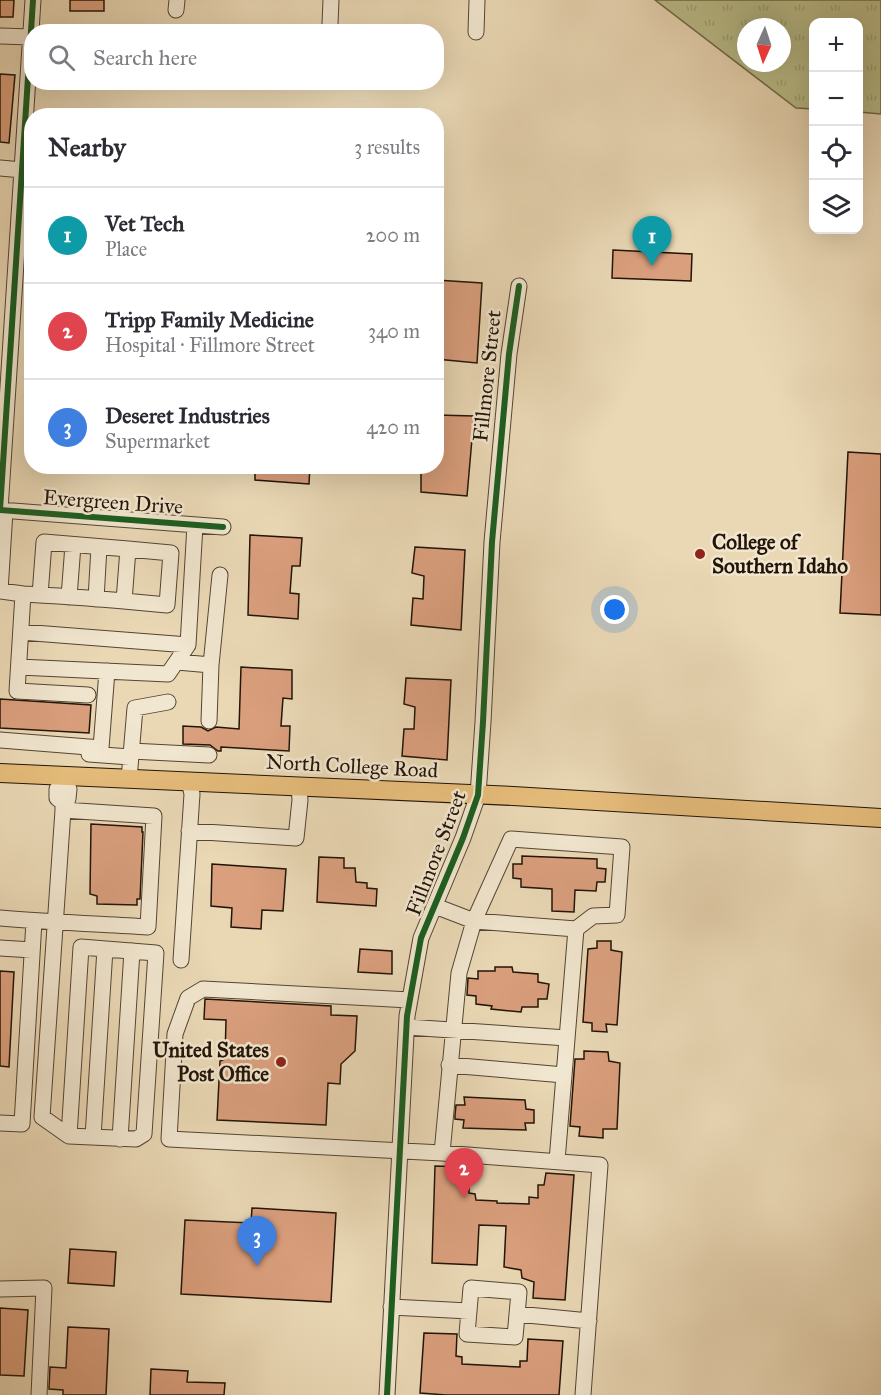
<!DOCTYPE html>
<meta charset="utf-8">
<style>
body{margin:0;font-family:"IM FELL Great Primer",serif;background:#f2f2f3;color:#2b2b33}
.controls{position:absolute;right:18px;top:18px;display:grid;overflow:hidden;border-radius:12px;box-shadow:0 6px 24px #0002}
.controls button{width:54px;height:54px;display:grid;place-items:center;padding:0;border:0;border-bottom:2px solid #e1e1e2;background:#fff;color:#2b2b33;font:30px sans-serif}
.compass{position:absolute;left:737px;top:18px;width:54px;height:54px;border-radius:50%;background:#fff;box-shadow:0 6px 24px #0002;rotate:183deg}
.you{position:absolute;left:615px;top:610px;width:21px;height:21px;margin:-15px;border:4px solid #fff;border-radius:50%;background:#1a73e8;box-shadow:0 0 0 9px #1a73e833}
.badge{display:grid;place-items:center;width:39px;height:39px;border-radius:50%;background:#2563eb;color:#fff;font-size:20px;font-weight:700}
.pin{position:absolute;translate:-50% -50px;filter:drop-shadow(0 2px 3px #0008)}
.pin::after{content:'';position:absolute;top:32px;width:21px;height:18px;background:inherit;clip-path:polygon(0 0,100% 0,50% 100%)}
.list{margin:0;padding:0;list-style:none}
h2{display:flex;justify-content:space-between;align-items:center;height:78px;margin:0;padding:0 24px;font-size:26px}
h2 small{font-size:20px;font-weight:400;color:#7c7c81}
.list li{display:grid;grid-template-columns:39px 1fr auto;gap:18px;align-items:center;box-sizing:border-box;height:96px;padding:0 24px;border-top:2px solid #e1e1e2}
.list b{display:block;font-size:22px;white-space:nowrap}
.list p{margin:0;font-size:20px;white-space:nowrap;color:#7c7c81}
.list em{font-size:20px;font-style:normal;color:#7c7c81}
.icon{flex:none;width:33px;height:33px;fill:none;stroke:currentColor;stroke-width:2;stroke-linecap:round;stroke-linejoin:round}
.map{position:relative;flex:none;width:881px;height:1395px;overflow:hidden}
.search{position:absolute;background:#fff;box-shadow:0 6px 24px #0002;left:24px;top:24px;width:420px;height:66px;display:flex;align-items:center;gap:15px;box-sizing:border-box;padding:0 21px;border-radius:24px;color:#7c7c81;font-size:22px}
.panel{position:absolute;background:#fff;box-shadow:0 6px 24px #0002;left:24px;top:108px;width:420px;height:366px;border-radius:24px}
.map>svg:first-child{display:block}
.park{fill:url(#park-tufts);stroke:#6e6949;stroke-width:1.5;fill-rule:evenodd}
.building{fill:#da9f7d;stroke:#221407;stroke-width:1.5}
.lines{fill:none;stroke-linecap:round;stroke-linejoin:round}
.minor-casing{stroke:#544532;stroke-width:17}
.major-casing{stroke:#221407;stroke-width:20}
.minor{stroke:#f1e6cf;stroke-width:15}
.major{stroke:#e5bc7a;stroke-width:18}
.cycleway-casing{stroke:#f1e6cf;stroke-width:10}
.cycleway{stroke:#1b5e20;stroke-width:6}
.poi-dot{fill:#8f2418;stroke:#f1e6cf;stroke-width:2}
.labels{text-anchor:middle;stroke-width:5;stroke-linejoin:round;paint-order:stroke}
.street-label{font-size:21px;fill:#221407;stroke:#f1e6cf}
.poi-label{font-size:21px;font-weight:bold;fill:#221407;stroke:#f1e6cf;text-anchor:start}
</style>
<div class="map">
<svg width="881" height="1395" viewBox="0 0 881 1395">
<defs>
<pattern id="park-tufts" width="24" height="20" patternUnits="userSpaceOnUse" patternTransform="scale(1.5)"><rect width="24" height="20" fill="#babe8b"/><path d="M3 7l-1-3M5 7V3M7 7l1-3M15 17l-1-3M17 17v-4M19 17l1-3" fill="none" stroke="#a0a276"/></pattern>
</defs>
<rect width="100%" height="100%" fill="#ead8b5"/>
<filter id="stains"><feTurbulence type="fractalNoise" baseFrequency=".00333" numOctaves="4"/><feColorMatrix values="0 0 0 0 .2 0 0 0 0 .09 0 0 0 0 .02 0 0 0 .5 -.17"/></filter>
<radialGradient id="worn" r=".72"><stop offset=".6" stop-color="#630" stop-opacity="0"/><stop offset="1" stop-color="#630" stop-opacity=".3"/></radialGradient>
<!-- park -->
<path class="park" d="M655 0H881V114L859 112 858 22H814L813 109 796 108ZM746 27H782V63H746Z"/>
<!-- building -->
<path class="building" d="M0 0H14L13 17H0Z
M70 0H104V11H70Z
M0 74 15 75 9 143 0 142Z
M613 250 692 254 691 281 612 278Z
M436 280 482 283 477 363 436 359V333H439L441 309 436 308Z
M436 415 474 416 467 496 421 492V466H436Z
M848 452 881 454V615L840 613Z
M255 466H310L309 484 255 480Z
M250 535 302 538 300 566H292L290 593 299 594 298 619 248 615Z
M415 547 465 550 461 630 411 625 413 598 423 599 424 576 412 573Z
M241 667 292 670V699L283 698 281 726H290L289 751 221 747V751H218L210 745 183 744V726L201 727 208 731 216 727 239 729Z
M406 678 451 680 447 760 402 756 404 729H414L415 707 404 704Z
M0 699 91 705 89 733 0 728Z
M91 824 142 827V832H143L140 899H137V905L97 904V896L90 894Z
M522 856 597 859V868L606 869 605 882H597L596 891 575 890 574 912 552 911V889L521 887V879L513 878V864H522Z
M319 857 344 858V868H355L356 882 367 883V888L377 889 376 906 317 902Z
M212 864 286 869 283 911 262 910 261 929 231 927 232 908 211 906Z
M597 941H611V950L622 952 617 1025 606 1024 607 1032 592 1031V1023L583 1022 588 949 597 948Z
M360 949 392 951V974L358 972Z
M495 967H512L513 972 538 974V982L549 984 547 999H538V1007H522L521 1012 491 1009 492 1006 476 1004V996L467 995 468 978 478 979V971H495Z
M0 971 14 972 9 1067 0 1066Z
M205 999 331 1006V1015L357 1016 355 1051 341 1064 340 1084 328 1083 326 1125 217 1120 220 1061 225 1059 226 1020 204 1019Z
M584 1051 608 1052 609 1061 620 1063 617 1129H603V1138L579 1136 580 1127 570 1126 575 1059H584Z
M464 1097 525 1100 526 1109 534 1110V1123H525L526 1130 463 1128 464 1120 455 1119V1115L456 1105H465Z
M435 1166 464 1167V1179H469V1193L475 1194 476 1200 497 1201V1203L529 1204V1197L538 1198V1185H544L546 1173 574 1175 565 1300 533 1298 534 1282 522 1278 521 1270 504 1267 506 1226 479 1225 477 1265 432 1263Z
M252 1208 336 1213 331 1302 181 1294 185 1220 251 1223Z
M70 1249 116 1252 114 1286 68 1283Z
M0 1308 28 1310 24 1376 0 1375Z
M68 1327 109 1329 106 1395H63V1390L49 1389 50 1367 66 1368Z
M424 1333 457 1334 456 1356 462 1357V1364L520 1367V1361H527L528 1339 563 1341 559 1395H446L420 1393Z
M151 1369 188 1371 187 1382 225 1383 224 1395H150Z"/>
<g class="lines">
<!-- minor casing -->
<g class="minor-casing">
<path id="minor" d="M33 0 0 510 223 527
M176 10 177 0
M330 24 331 0
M476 32 477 0
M1 36 30 37
M0 168 22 170
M0 591 5 511
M1 591 23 594 17 691 88 695
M23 594C56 596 90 598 124 601L128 549 44 542 40 595
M69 597 73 545
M96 599 99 547
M124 601 167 605 171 553 128 549
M21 632 188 645 195 525
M177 662 211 665 209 721
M211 665 220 575
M19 667 168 674 188 645
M0 740 101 748 107 671
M131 751 209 755
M89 754 130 757
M129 779 135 708 168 702
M63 803 57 798V789L63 784 69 789 68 799 63 803V810
M189 831 296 838 300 800 299 787
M435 906 474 921 576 929 593 916 617 915 622 847 511 839 474 921 459 973 442 1153
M0 918C49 922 98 924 148 927L154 816 63 810 42 1117 69 1136 136 1139 144 1134 156 953 81 947 69 1136
M0 948 32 950
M181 960 192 794 189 781
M410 1000 203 989 188 998 175 1034 169 1139 442 1153 600 1165 583 1395
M407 1027 567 1038
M449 1065 564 1075
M0 1123 22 1124 34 921
M93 1137 105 949
M120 1139 132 951
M557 1161 576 929
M471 1288 519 1292 515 1337 467 1334Z
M0 1289 44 1288 39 1395
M391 1307 469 1311
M517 1314 589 1321
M387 1395 407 1016 421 938 463 838 478 795 483 722 492 542 509 354 519 286"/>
</g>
<!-- major casing -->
<g class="major-casing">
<path id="major" d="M0 773 513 796 881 818"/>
</g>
<!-- minor -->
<use href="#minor" class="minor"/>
<!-- major -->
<use href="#major" class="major"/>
<!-- cycleway casing -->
<g class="cycleway-casing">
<path id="cycleway" d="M33 0 0 510 223 527
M387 1395 407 1016 421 938 463 838 478 795 483 722 492 542 509 354 519 286"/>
</g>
<!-- cycleway -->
<use href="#cycleway" class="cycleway"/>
</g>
<!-- markers -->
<g class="poi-dot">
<circle cx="700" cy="554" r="6"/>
<circle cx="281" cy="1062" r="6"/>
</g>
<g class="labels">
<!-- street labels -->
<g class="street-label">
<text transform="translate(487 376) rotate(-84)" y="7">Fillmore Street</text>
<text transform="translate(113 502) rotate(4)" y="7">Evergreen Drive</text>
<text transform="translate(352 766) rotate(3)" y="7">North College Road</text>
<text transform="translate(436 853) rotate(-69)" y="7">Fillmore Street</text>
</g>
<!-- poi labels -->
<g class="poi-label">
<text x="712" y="549">College of<tspan x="712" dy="24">Southern Idaho</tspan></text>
<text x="269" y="1057" text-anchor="end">United States<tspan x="269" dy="24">Post Office</tspan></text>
</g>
</g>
<rect width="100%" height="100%" filter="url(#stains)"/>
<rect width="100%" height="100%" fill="url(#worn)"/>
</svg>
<div class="controls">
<button>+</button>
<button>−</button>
<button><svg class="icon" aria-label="locate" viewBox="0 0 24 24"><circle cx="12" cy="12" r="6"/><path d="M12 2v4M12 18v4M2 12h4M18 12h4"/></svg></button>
<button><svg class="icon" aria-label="layers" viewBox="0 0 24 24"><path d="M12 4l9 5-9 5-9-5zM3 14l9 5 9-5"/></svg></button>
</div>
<svg class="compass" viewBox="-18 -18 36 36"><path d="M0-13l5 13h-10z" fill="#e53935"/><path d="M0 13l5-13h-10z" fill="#7c7c81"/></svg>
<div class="you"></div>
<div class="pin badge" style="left:652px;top:266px;background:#0f9aa8">1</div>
<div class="pin badge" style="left:464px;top:1198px;background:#e0444e">2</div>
<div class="pin badge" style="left:257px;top:1266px;background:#3f7fe0">3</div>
<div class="search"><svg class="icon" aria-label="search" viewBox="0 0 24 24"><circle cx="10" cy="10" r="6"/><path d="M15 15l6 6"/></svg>Search here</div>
<section class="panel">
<h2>Nearby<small>3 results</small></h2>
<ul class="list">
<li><span class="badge" style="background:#0f9aa8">1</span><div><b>Vet Tech</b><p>Place</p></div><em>200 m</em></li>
<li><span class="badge" style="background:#e0444e">2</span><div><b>Tripp Family Medicine</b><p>Hospital · Fillmore Street</p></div><em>340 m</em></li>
<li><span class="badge" style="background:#3f7fe0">3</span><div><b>Deseret Industries</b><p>Supermarket</p></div><em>420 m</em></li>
</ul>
</section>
</div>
